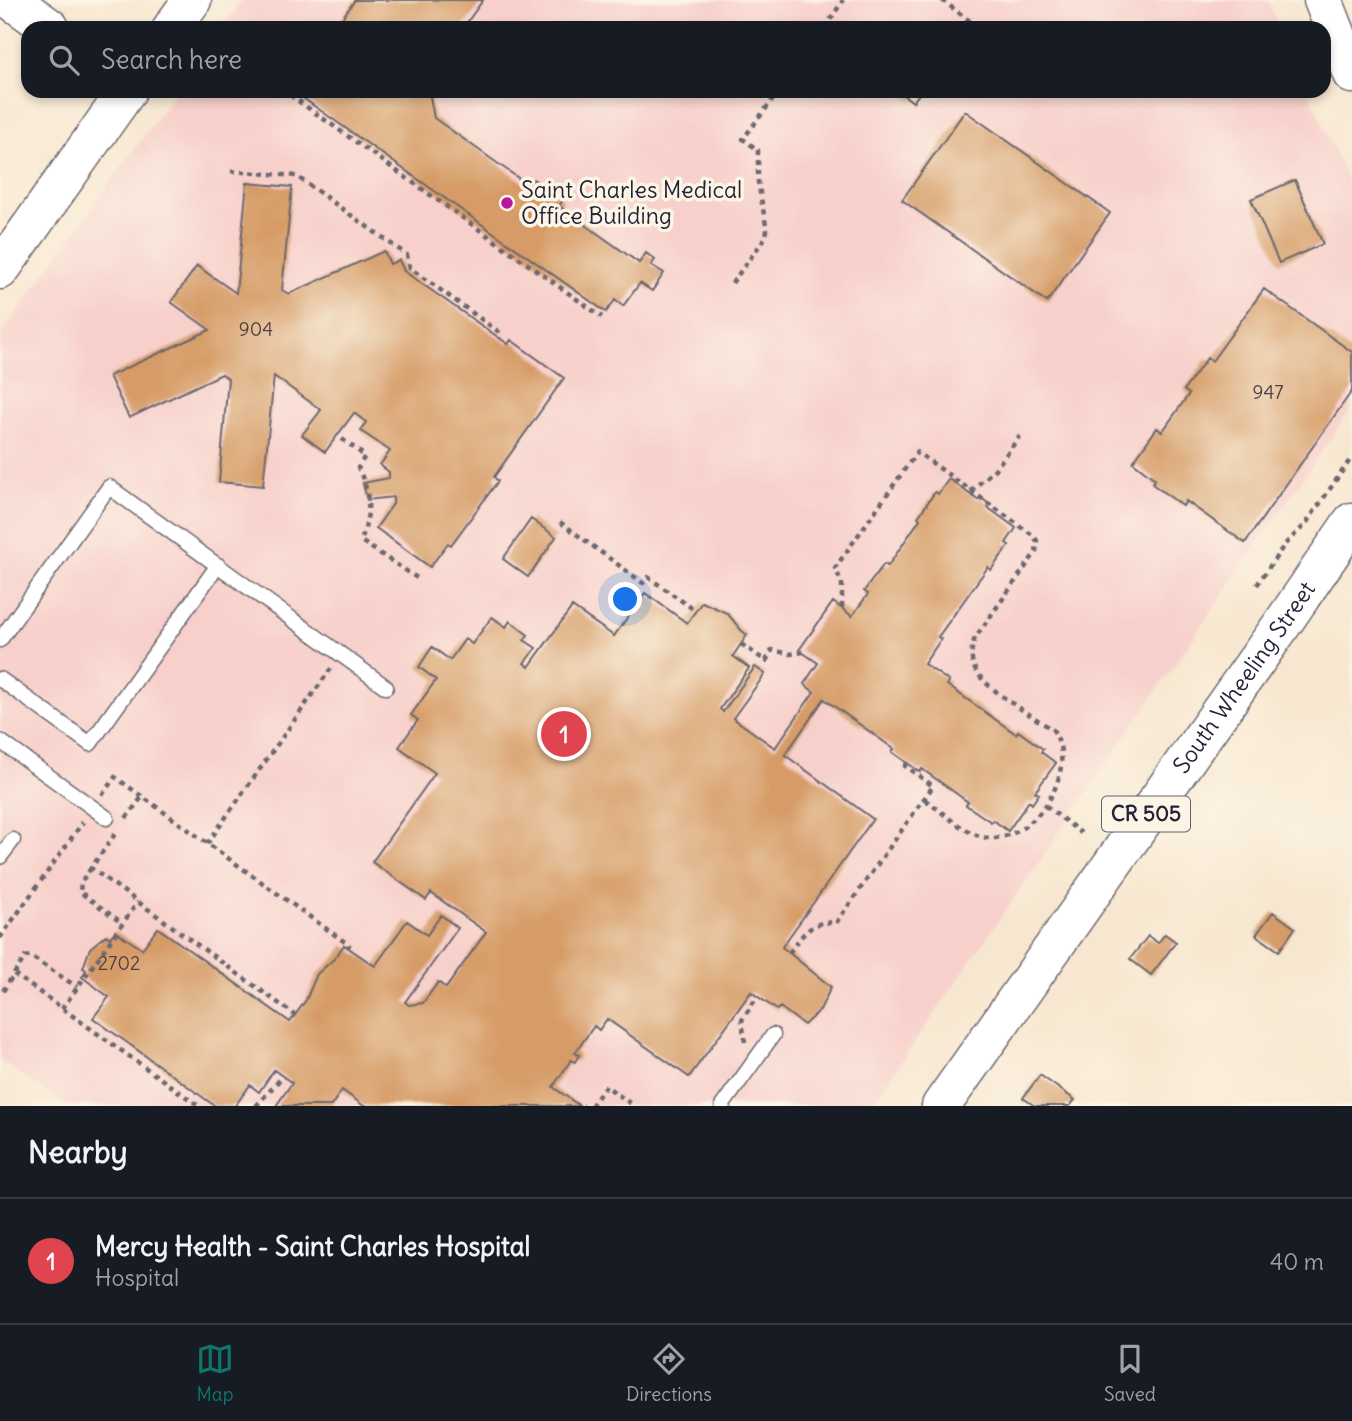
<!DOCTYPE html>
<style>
body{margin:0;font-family:Delius,sans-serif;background:#242831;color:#f1f3f6}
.you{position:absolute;left:626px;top:600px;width:24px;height:24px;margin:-18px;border:5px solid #fff;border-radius:50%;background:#1a73e8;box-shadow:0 0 0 10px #1a73e833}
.badge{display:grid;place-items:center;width:46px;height:46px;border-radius:50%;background:#0f766e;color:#fff;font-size:23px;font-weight:700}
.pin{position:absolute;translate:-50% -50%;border:4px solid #fff;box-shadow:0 2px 7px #0006}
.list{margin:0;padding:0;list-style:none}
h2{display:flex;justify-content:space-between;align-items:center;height:91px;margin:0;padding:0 28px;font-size:30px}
h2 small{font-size:23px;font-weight:400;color:#9ea1a6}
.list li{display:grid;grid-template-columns:46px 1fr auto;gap:21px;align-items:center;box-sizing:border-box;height:126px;padding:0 28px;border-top:2px solid #363941}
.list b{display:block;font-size:26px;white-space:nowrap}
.list p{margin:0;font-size:23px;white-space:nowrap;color:#9ea1a6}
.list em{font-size:23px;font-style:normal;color:#9ea1a6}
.icon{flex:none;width:38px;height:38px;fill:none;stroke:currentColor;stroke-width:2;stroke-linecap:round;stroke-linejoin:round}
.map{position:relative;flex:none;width:1352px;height:1106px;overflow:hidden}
.search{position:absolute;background:#171b24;box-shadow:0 4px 10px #0003;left:21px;right:21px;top:21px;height:77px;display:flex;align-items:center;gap:18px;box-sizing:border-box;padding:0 24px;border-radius:21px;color:#9ea1a6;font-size:26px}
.sheet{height:217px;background:#171b24}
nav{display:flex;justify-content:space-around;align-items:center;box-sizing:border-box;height:98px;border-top:2px solid #363941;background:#171b24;font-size:19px;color:#9ea1a6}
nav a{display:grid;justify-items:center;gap:4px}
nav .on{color:#0f766e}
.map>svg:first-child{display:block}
.built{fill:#f7d0cb}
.building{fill:#d69b66}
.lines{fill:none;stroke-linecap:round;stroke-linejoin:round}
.lane-casing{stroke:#6d676f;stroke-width:17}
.secondary-casing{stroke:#6d676f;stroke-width:41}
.primary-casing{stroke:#6d676f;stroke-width:41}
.highway-casing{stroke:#6d676f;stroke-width:41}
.path{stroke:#6d676f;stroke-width:4.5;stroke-dasharray:5 5;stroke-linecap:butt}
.lane{stroke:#fff;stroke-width:14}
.secondary{stroke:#fff;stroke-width:38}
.primary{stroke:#fff;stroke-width:38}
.highway{stroke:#fff;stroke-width:38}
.poi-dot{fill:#b5179e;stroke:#fcf5e5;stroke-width:2.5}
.labels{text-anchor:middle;stroke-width:7;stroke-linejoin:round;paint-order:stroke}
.number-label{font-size:19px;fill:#4f4046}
.shield{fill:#fcf5e5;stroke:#63616e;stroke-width:2}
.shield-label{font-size:21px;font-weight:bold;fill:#22223b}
.poi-label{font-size:23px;fill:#22223b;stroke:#fcf5e5;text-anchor:start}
.street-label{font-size:23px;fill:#22223b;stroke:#fcf5e5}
</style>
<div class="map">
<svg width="1352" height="1106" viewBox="0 0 1352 1106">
<rect width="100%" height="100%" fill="#fcf5e5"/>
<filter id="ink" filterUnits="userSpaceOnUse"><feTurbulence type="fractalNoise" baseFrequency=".0143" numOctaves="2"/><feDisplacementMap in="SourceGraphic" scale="14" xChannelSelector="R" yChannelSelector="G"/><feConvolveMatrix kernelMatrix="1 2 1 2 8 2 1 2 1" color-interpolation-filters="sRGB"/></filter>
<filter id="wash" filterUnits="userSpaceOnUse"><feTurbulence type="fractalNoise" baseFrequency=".00686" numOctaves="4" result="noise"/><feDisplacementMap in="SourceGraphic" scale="28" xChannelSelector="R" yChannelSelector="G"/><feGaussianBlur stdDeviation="1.57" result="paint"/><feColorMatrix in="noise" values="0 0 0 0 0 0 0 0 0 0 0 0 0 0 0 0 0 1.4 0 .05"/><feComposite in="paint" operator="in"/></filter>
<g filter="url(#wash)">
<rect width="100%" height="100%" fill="#f8e7d0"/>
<!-- built -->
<path class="built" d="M242 0H1268L1280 28H221Z
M176 91H1308L1352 191V407L871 1106H65L0 1060V336Z"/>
<g id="blocks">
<!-- building -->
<path class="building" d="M355 0H483L463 28H335Z
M293 91H429L434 118 528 185 533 179 563 200 559 206 639 263 646 253 655 260 651 265 664 273 652 291 640 283 623 306 615 300 606 312Z
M898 91H921L913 102Z
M965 111 1110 213 1047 302 902 200Z
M1295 180 1323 244 1279 263 1251 199Z
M247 183 292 187 282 290 289 294 384 251 390 264 399 260 404 271 508 344 511 340 564 378 494 477 498 481 451 545 448 543 430 567 376 528 393 504V497L367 500 363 483 389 478V472L380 465 390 451 361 431 366 422 354 413 325 452 302 435 321 410 274 376 263 486 219 482 228 379 222 374 129 418 109 376 210 330 171 302 197 266 236 293Z
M1264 289 1352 352V391L1245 543 1186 501 1183 506 1152 484 1155 479 1133 462 1157 428 1162 432 1189 394 1184 390 1207 358 1212 361Z
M949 479 978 500 980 497 989 504 987 507 1016 528 1006 543 1009 545 991 570 988 567 938 637 941 639 924 664 949 681 947 685 1016 734 1018 731 1043 749 1041 752 1056 763 1035 792 1039 794 1032 804 1029 801 1008 831 993 820 991 822 966 805 968 802 922 769 920 772 892 752 894 749 824 699 785 755 873 819 782 947 831 987 820 1010 804 1025 780 1007 777 1010 751 992 689 1077 607 1019 599 1030 594 1026 575 1053 579 1055 575 1062 571 1060 553 1087 580 1106H364L342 1090 331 1106H276L292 1083 274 1070 259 1092 250 1085 235 1106H215L93 1018 109 997 82 977 86 970 83 968 90 948 106 935 110 938 115 931 142 949 158 928 290 1022 306 1000 317 974 335 958 344 945 375 966 407 921 427 935 441 915 458 928 405 1002 409 1005 423 1003 438 982 446 988 486 932 431 893 426 900 372 862 435 773 399 747 418 720 411 715 436 680 419 667 432 647 450 660 465 639 472 644 492 617 506 627 510 621 528 635 524 640 536 648 524 663 529 667 572 607 614 636 645 593 687 623 702 602 727 613 741 630 747 635 733 656 749 668 720 709 723 712 755 667 765 674 733 718 775 748 814 692 804 684 818 663 799 650 833 602 852 616 868 594 864 591 884 564 888 566 920 519 918 517 935 492 938 494Z
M531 519 556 537 528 577 503 559Z
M1273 912 1295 928 1279 951 1256 935Z
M1165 934 1176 942 1151 975 1130 959 1148 936 1158 943Z
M1040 1075 1075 1100 1070 1106H1035L1023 1098Z"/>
</g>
</g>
<g filter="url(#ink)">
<use href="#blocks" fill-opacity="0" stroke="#6d676f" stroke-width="2"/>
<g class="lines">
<!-- lane casing -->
<g class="lane-casing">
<path id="lane" d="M0 640 109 487 386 687
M0 679 90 744 218 565
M0 741 107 818
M0 857 13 840
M722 1106 773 1035"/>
</g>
<!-- secondary casing -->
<g class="secondary-casing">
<path id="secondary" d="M11 0 50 28
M172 28 192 0
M0 270 127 91"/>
</g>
<!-- primary casing -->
<g class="primary-casing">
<g id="primary">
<path id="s1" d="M941 1106 1283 623 1352 522"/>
</g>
</g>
<!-- highway casing -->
<g class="highway-casing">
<path id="highway" d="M1323 0 1352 74"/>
</g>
<!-- path -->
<path class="path" d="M942 0 979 28
M825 28 843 0
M290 95 602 317
M231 171 296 176 407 255 410 268 499 332 500 338
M732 283 765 238 767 231 758 182V150L743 139 779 91
M342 439 365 456 358 468C371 494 371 513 361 541L417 578
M971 491 996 468 1020 436
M560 522 643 583 648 577 696 611
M1257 585 1285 544 1305 525 1352 457
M842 608V583L835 568 917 452 1034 536 1037 541 1036 552 975 638C970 650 970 663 978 674 992 693 1033 716 1053 730 1080 770 1037 840 989 838 966 836 943 812 924 799
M741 644 766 661 772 650 790 654 803 652
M102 795 115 777 349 945 348 947
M1046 806 1081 833
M126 818 142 797
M115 834 91 868 295 1015
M207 844 332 667
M91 868 81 882 80 892 122 923
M0 938 83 822
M789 953C802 935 812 919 836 923L933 786 905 766 907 763
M14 974 199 1106
M3 991 25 957 30 956 77 987
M62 1009 138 902
M745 1042 742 1020 757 997
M256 1106 283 1076
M583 1106H584
M591 1106 606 1086 634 1106"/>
<!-- lane -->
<use href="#lane" class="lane"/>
<!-- secondary -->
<use href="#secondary" class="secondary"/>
<!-- primary -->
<use href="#primary" class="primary"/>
<!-- highway -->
<use href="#highway" class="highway"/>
</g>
</g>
<!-- markers -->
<circle class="poi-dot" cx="507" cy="203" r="7"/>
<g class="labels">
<!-- number labels -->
<g class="number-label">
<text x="256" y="336">904</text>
<text x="1268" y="399">947</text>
<text x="119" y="970">2702</text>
</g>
<!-- shield labels -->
<rect class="shield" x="1102" y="796.5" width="88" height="35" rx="5"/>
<g class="shield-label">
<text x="1146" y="821">CR 505</text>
</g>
<!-- poi labels -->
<g class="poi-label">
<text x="521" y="198">Saint Charles Medical<tspan x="521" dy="26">Office Building</tspan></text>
</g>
<!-- street labels -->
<g class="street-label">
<text dy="8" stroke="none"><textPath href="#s1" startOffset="525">South Wheeling Street</textPath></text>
</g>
</g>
</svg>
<div class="you"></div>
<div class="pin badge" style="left:564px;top:734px;background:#e0444e">1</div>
<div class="search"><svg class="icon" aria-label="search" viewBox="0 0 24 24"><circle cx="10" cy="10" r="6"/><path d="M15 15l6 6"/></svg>Search here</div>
</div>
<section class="sheet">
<h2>Nearby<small></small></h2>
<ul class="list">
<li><span class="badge" style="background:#e0444e">1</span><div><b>Mercy Health - Saint Charles Hospital</b><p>Hospital</p></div><em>40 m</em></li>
</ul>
</section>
<nav>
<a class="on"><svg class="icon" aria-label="map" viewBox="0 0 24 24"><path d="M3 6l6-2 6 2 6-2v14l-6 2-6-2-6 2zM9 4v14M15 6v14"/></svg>Map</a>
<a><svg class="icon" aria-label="directions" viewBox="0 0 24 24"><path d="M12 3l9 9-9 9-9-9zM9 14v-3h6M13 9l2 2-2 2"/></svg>Directions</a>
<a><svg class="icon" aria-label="saved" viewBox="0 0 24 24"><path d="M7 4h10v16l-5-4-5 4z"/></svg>Saved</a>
</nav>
